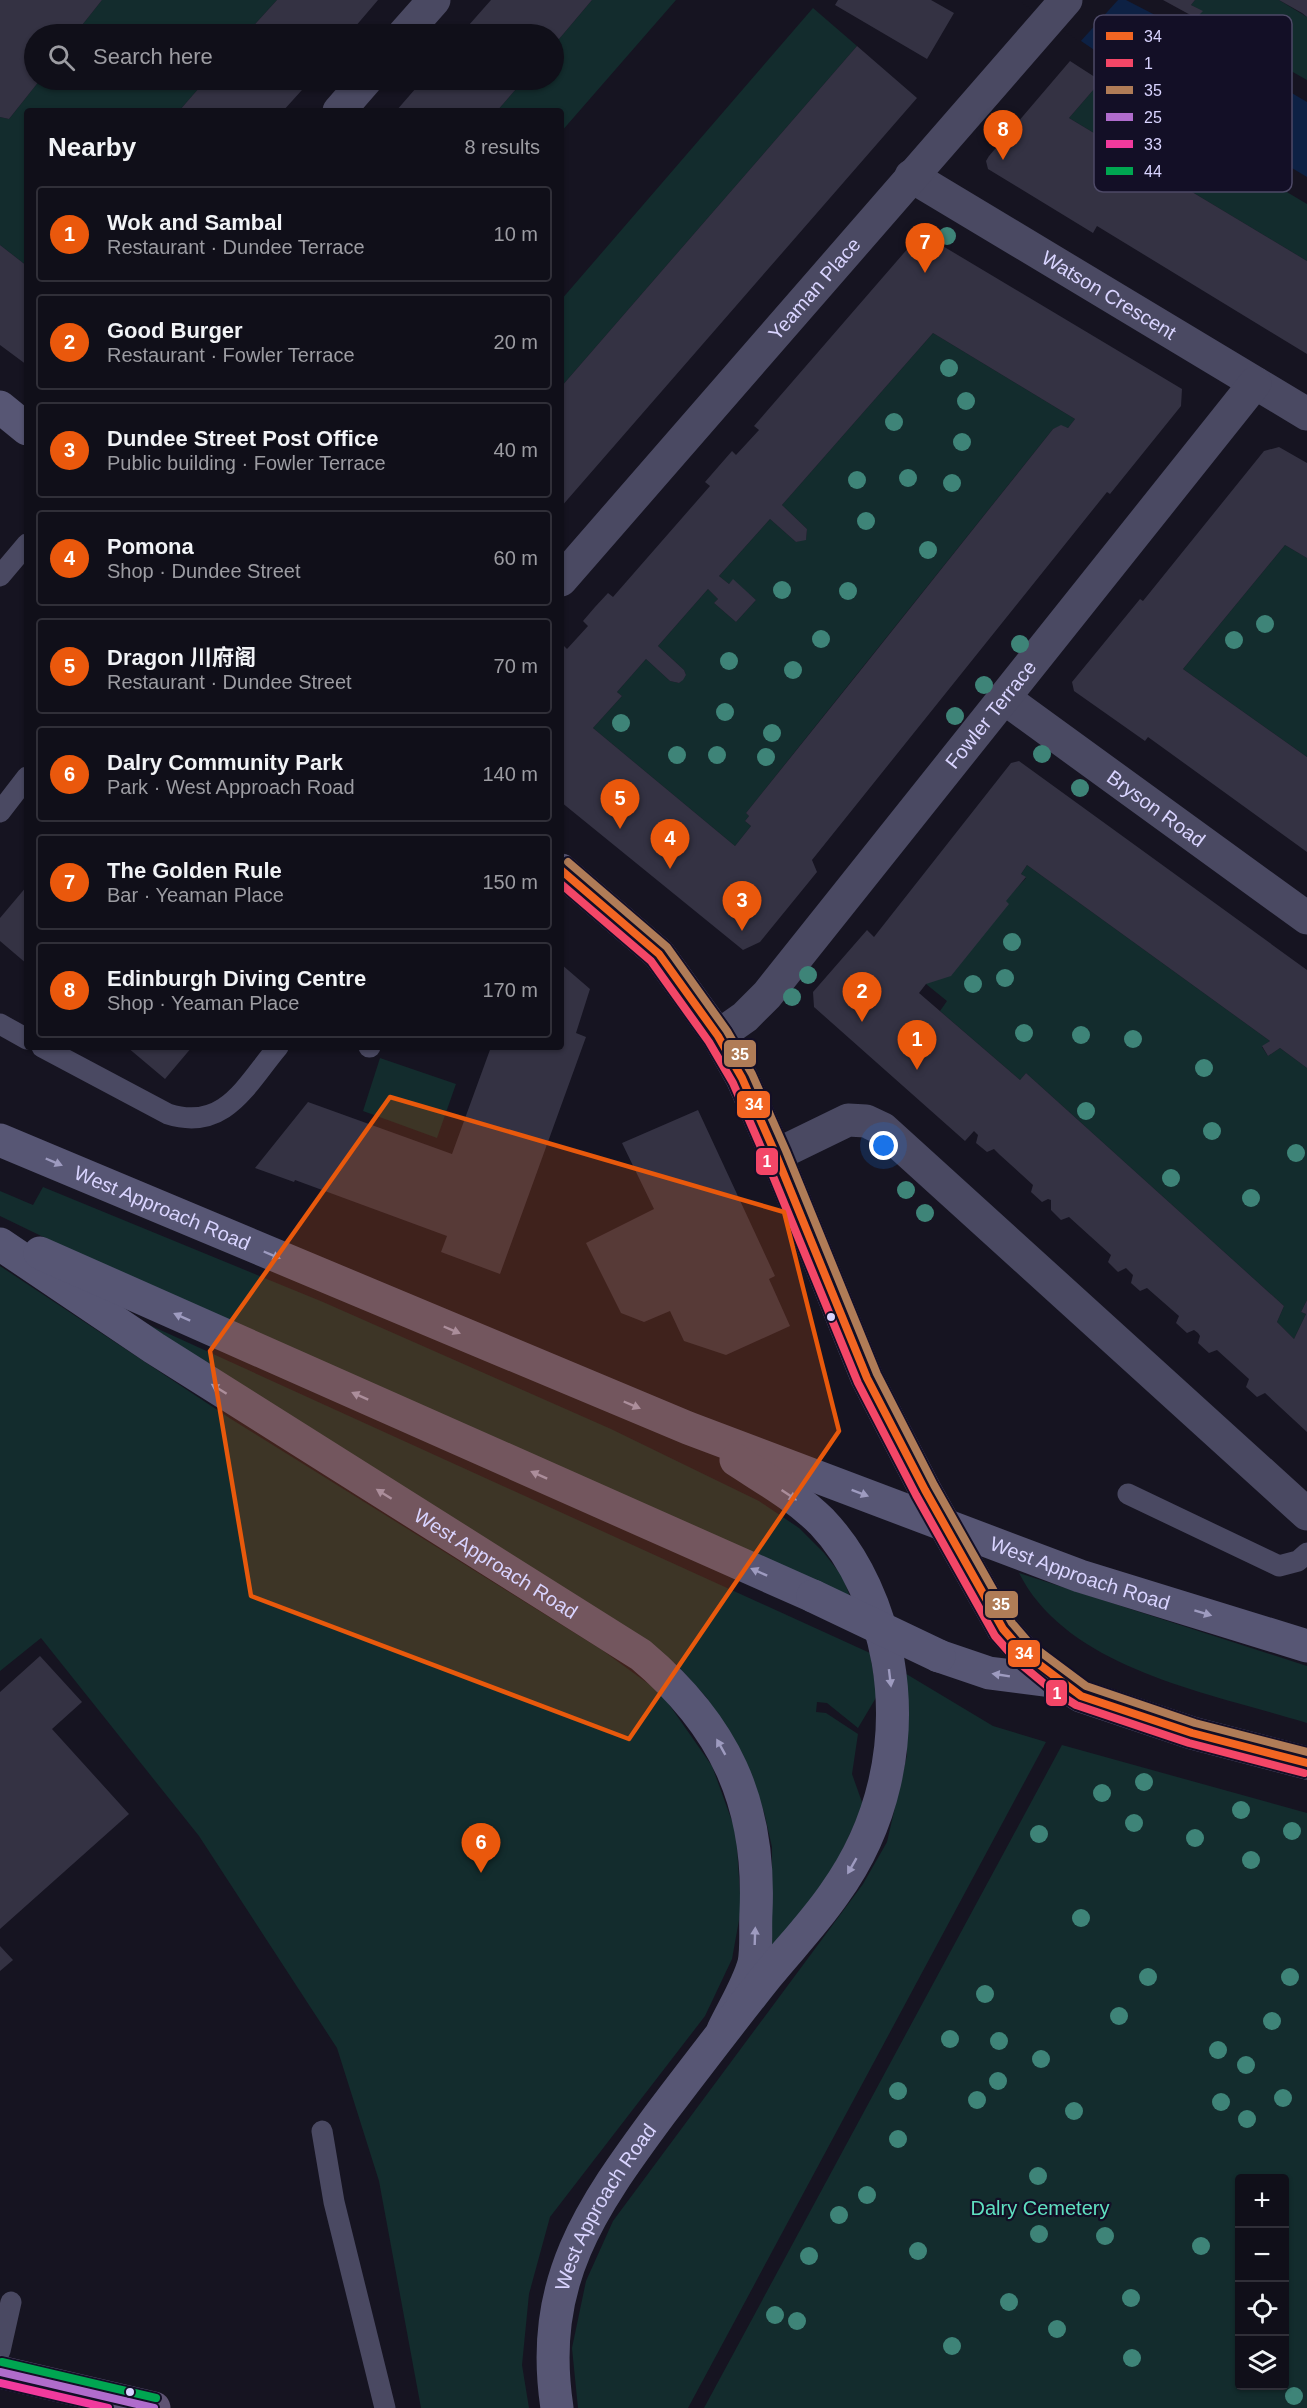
<!DOCTYPE html>
<meta charset="utf-8">
<style>
body{margin:0;font-family:Arial,"Noto Sans SC",sans-serif;background:#1e1d26;color:#f1f3f6}
.controls{position:absolute;right:18px;bottom:18px;display:grid;overflow:hidden;border-radius:6px;box-shadow:0 2px 4px #0004}
.controls button{width:54px;height:54px;display:grid;place-items:center;padding:0;border:0;border-bottom:2px solid #302f38;background:#100f19;color:#f1f3f6;font:30px sans-serif}
.you{position:absolute;left:884px;top:1146px;width:21px;height:21px;margin:-15px;border:4px solid #fff;border-radius:50%;background:#1a73e8;box-shadow:0 0 0 9px #1a73e833}
.badge{display:grid;place-items:center;width:39px;height:39px;border-radius:50%;background:#ea580c;color:#fff;font-size:20px;font-weight:700}
.pin{position:absolute;translate:-50% -50px;filter:drop-shadow(0 2px 3px #0008)}
.pin::after{content:'';position:absolute;top:32px;width:21px;height:18px;background:inherit;clip-path:polygon(0 0,100% 0,50% 100%)}
.list{margin:0;padding:0;list-style:none}
h2{display:flex;justify-content:space-between;align-items:center;height:78px;margin:0;padding:0 24px;font-size:26px}
h2 small{font-size:20px;font-weight:400;color:#9c9ca2}
.list li{display:grid;grid-template-columns:39px 1fr auto;gap:18px;align-items:center;box-sizing:border-box;height:96px;margin:0 12px 12px;padding:0 12px;border:2px solid #302f38;border-radius:6px}
.list b{display:block;font-size:22px;white-space:nowrap}
.list p{margin:0;font-size:20px;white-space:nowrap;color:#9c9ca2}
.list em{font-size:20px;font-style:normal;color:#9c9ca2}
.icon{flex:none;width:33px;height:33px;fill:none;stroke:currentColor;stroke-width:2;stroke-linecap:round;stroke-linejoin:round}
.map{position:relative;flex:none;width:1307px;height:2408px;overflow:hidden}
.search{position:absolute;background:#100f19;box-shadow:0 2px 4px #0004;left:24px;top:24px;width:540px;height:66px;display:flex;align-items:center;gap:15px;box-sizing:border-box;padding:0 21px;border-radius:33px;color:#9c9ca2;font-size:22px}
.panel{position:absolute;background:#100f19;box-shadow:0 2px 4px #0004;left:24px;top:108px;width:540px;height:942px;border-radius:6px}
.map>svg:first-child{display:block}
.green{fill:#132c2d;fill-rule:evenodd}
.water{fill:#0d2144}
.pier{fill:#161421}
.building{fill:#343243;fill-rule:evenodd}
.lines{fill:none;stroke-linecap:round;stroke-linejoin:round}
.lane{stroke:#4a4962;stroke-width:21}
.street{stroke:#4a4962;stroke-width:33}
.secondary{stroke:#575674;stroke-width:33}
.primary{stroke:#5e5373;stroke-width:33}
.secondary-bridge{stroke:#575674;stroke-width:33}
.bus-1-casing{stroke:#130f26;stroke-width:12}
.bus-2-casing{stroke:#130f26;stroke-width:12}
.bus-3-casing{stroke:#130f26;stroke-width:12}
.bus-4-casing{stroke:#130f26;stroke-width:12}
.bus-5-casing{stroke:#130f26;stroke-width:12}
.bus-6-casing{stroke:#130f26;stroke-width:12}
.bus-1{stroke:#f26522;stroke-width:8}
.bus-2{stroke:#f34667;stroke-width:8}
.bus-3{stroke:#b07c57;stroke-width:8}
.bus-4{stroke:#b06ccc;stroke-width:8}
.bus-5{stroke:#f13a9d;stroke-width:8}
.bus-6{stroke:#00a651;stroke-width:8}
.tree{fill:#3e8478}
.oneway{fill:#9e9bc0}
.marked{fill:#e8590c;fill-opacity:0.2;stroke:#e8590c;stroke-width:4.5;stroke-linejoin:round}
.bus-dot{fill:#d9d4ff;stroke:#130f26;stroke-width:2}
.labels{text-anchor:middle;stroke-width:4.5;stroke-linejoin:round;paint-order:stroke}
.street-label{font-size:20px;fill:#d9d4ff;stroke:#130f26}
.park-label{font-size:20px;fill:#5fe0c0;stroke:#130f26}
.key{fill:#130f26;stroke:#4e4a67;stroke-width:1.5}
.key-label{font-size:16px;fill:#d9d4ff}
.line-badge{stroke:#130f26;stroke-width:2}
.badge-label{font-size:16px;text-anchor:middle;font-weight:bold;fill:#fff}
</style>
<div class="map">
<svg width="1307" height="2408" viewBox="0 0 1307 2408">
<rect width="100%" height="100%" fill="#161421"/>
<!-- green -->
<path class="green" d="M102 0H277L246 34H75Z
M592 0H676L561 132V111H497L524 80H554V45Z
M1195 0H1279L1307 17V80L1196 18 1202 11 1191 5Z
M813 8 857 46 561 387V300Z
M40 80H206L179 111H27V266L0 245V117L9 119Z
M1101 81 1307 204V261L1069 118Z
M933 333 1075 419 1068 428 1061 426 1053 429 746 813 749 816 745 821 751 826 735 846 593 728 622 696 617 692 646 659 670 681 679 683 686 675 684 670 658 646 708 589 718 599 714 603 736 622 756 600 733 580 729 584 719 576 770 519 796 542 806 539 807 529 782 505Z
M1285 545 1307 558V757L1183 669Z
M1027 865 1270 1041 1262 1047 1268 1056 1280 1048 1307 1068V1300L1301 1312 1306 1314 1294 1339 1277 1322 1284 1306 1026 1073 1020 1080 940 1011 947 1001 926 984 1026 878 1021 874Z
M380 1058 456 1084 437 1138 363 1111Z
M43 1187 323 1302 611 1429 759 1501 799 1528 824 1553 842 1576 851 1599 227 1326 0 1216V1191L33 1205Z
M0 1266 231 1419 602 1650 661 1693 712 1766 736 1832 741 1909 732 1959 705 2016 550 2217 529 2294 522 2365 529 2408H421L379 2181 337 2048 199 1836 41 1638 0 1671Z
M123 1313 870 1653 877 1696 858 1728 827 1703 817 1702 816 1712 826 1713 858 1734 852 1774 863 1805 830 1878 771 1958 772 1847 764 1812 752 1781 707 1698 677 1665 650 1645Z
M1019 1573 1307 1666V1723C1211 1693 1068 1670 1019 1573Z
M903 1672 993 1726 1046 1742 688 2408H578L572 2348 586 2281 613 2221 863 1884 887 1842 907 1755Z
M1062 1745 1307 1813V2408H704ZM1240 2178H1284V2386H1240Z"/>
<!-- water -->
<path class="water" d="M1021 0H1126L1186 31 1307 102V177L1106 58Z"/>
<!-- pier -->
<path class="pier" d="M1018 0H1118L1080 42Z"/>
<!-- building -->
<path class="building" d="M0 0H102L75 34H34V80H40L9 119 0 117Z
M277 0H378L349 34H246Z
M491 0H592L554 45V34H461Z
M838 0H931L954 13 927 59 835 5Z
M1163 0H1195L1191 5 1203 11 1196 18Z
M1279 0H1307V17L1302 13Z
M857 46 917 98 561 507V387Z
M1070 61 1101 81 1069 118 1307 261V354L1097 226 1093 233 988 169 986 161 989 156Z
M206 80H311L283 111H179Z
M423 80H524L497 111H396Z
M926 236 1182 389 1181 406 1110 494 1107 492 812 860 817 872 760 942 743 950 561 802V647L563 645 567 649 588 626 583 621 595 607 608 593 613 597 710 486 705 482 732 451 736 455 759 430 754 426 916 239ZM933 333 1075 419 1068 428 1061 425 1053 429 864 666 746 813 749 816 745 821 751 826 735 846 593 728 622 696 617 692 646 659 670 681 679 683 683 680 686 675 684 670 658 646 708 589 718 599 714 603 736 622 756 600 733 579 729 584 719 576 770 519 796 542 806 540 807 529 782 505Z
M0 245 27 266V365L0 345Z
M1279 447 1307 463V558L1285 545 1183 669 1307 757V852L1148 737 1145 741 1074 691 1072 682 1140 599 1143 601 1264 451Z
M1019 761 1307 970V1068L1280 1048 1268 1056 1262 1046 1270 1041 1027 865 1021 874 1026 877 1006 901 1009 904 951 976 926 984 919 993 1020 1080 1026 1073 1284 1306 1277 1322 1294 1339 1306 1314 1301 1312 1307 1300V1432L1265 1393 1257 1397 1246 1387 1249 1379 1217 1350 1209 1353 1198 1343 1200 1336 1198 1333 1194 1330 1187 1333 1176 1323 1179 1316 1147 1288 1140 1291 1131 1283 1133 1275 1126 1268 1118 1272 1108 1262 1111 1255 1069 1217 1061 1220 1051 1210V1200L1048 1199 1042 1202 1031 1192 1033 1185 1000 1155 994 1149 987 1152 976 1143 978 1135 974 1131 965 1141 814 1007 813 992 867 930 874 937 1011 763Z
M27 886V964L0 941V918Z
M561 964 590 989 576 1033 586 1037 500 1274 441 1252 447 1236 295 1180 294 1182 255 1168 308 1102 452 1154 491 1047H561Z
M127 1047H192L165 1079Z
M698 1110 775 1276 769 1279 790 1326 726 1355 684 1341 670 1311 644 1322 621 1313 586 1243 654 1209 622 1143Z
M40 1656 82 1702 52 1729 129 1814 0 1929V1692Z
M0 1946 13 1960 0 1971Z"/>
<g class="lines">
<!-- lane -->
<path class="lane" d="M0 576 27 544
M0 812 27 777
M0 1024 27 1039
M42 1047 168 1114C225 1132 246 1085 278 1047
M369 1047H370
M1128 1494 1279 1566 1298 1561 1307 1553
M322 2131 334 2202 385 2408
M0 2351 11 2302"/>
<!-- street -->
<g class="street">
<path d="M404 34 434 0"/>
<path d="M339 111 366 80"/>
<path id="s1" d="M911 176 1307 414"/>
<path id="s2" d="M561 580 1066 0"/>
<path id="s3" d="M1004 698 1307 918"/>
<path id="s4" d="M718 1036 745 1017 767 995 1255 383"/>
<path d="M776 1155 848 1120 866 1121 883 1129 1307 1514"/>
</g>
<!-- secondary -->
<g class="secondary">
<path d="M0 407 27 429"/>
<path d="M561 870 659 954 718 1036 742 1078 776 1155 867 1378 925 1490"/>
<path id="s5" d="M0 1140 688 1428 1080 1576 1307 1646"/>
<path id="s6" d="M0 1244 154 1348 641 1655C724 1725 761 1802 756 1912 755 1928 757 1948 754 1963 748 1985 733 2009 723 2030"/>
<path d="M40 1253 813 1596"/>
<path d="M1003 1629 1024 1653 1059 1682 1081 1696 1192 1733 1307 1763"/>
<path d="M939 1656 989 1673 1059 1682"/>
<path id="s7" d="M557 2408C538 2282 590 2209 661 2113 696 2067 731 2021 767 1976 789 1949 814 1923 834 1894 883 1826 902 1743 888 1661 879 1611 857 1559 822 1522 797 1497 765 1479 736 1460"/>
</g>
<!-- primary -->
<path class="primary" d="M0 2372 154 2408"/>
<!-- secondary-bridge -->
<path class="secondary-bridge" d="M925 1490 1003 1629
M813 1596 939 1656"/>
<!-- bus-1 casing -->
<g class="bus-1-casing">
<path id="bus-1" d="M561 870 659 954 718 1036 742 1078 776 1155 867 1378 925 1490 1003 1629 1024 1653 1081 1696 1192 1733 1307 1763"/>
</g>
<!-- bus-2 casing -->
<g class="bus-2-casing">
<path id="bus-2" d="M561 884 651 961 709 1042 733 1083 766 1159 858 1383 916 1495 995 1636 1017 1661 1052 1690 1076 1705 1189 1743 1304 1773"/>
</g>
<!-- bus-3 casing -->
<g class="bus-3-casing">
<path id="bus-3" d="M568 862 667 947 727 1031 752 1074 786 1151 877 1374 934 1485 1012 1623 1031 1645 1086 1686 1195 1723 1307 1752"/>
</g>
<!-- bus-4 casing -->
<g class="bus-4-casing">
<path id="bus-4" d="M0 2372 154 2408"/>
</g>
<!-- bus-5 casing -->
<g class="bus-5-casing">
<path id="bus-5" d="M0 2383 108 2408"/>
</g>
<!-- bus-6 casing -->
<g class="bus-6-casing">
<path id="bus-6" d="M2 2362 156 2398"/>
</g>
<!-- bus-1 -->
<use href="#bus-1" class="bus-1"/>
<!-- bus-2 -->
<use href="#bus-2" class="bus-2"/>
<!-- bus-3 -->
<use href="#bus-3" class="bus-3"/>
<!-- bus-4 -->
<use href="#bus-4" class="bus-4"/>
<!-- bus-5 -->
<use href="#bus-5" class="bus-5"/>
<!-- bus-6 -->
<use href="#bus-6" class="bus-6"/>
</g>
<!-- trees -->
<g class="tree">
<circle cx="947" cy="236" r="9"/>
<circle cx="949" cy="368" r="9"/>
<circle cx="966" cy="401" r="9"/>
<circle cx="894" cy="422" r="9"/>
<circle cx="962" cy="442" r="9"/>
<circle cx="908" cy="478" r="9"/>
<circle cx="857" cy="480" r="9"/>
<circle cx="952" cy="483" r="9"/>
<circle cx="866" cy="521" r="9"/>
<circle cx="928" cy="550" r="9"/>
<circle cx="782" cy="590" r="9"/>
<circle cx="848" cy="591" r="9"/>
<circle cx="1265" cy="624" r="9"/>
<circle cx="821" cy="639" r="9"/>
<circle cx="1234" cy="640" r="9"/>
<circle cx="1020" cy="644" r="9"/>
<circle cx="729" cy="661" r="9"/>
<circle cx="793" cy="670" r="9"/>
<circle cx="984" cy="685" r="9"/>
<circle cx="725" cy="712" r="9"/>
<circle cx="955" cy="716" r="9"/>
<circle cx="621" cy="723" r="9"/>
<circle cx="772" cy="733" r="9"/>
<circle cx="1042" cy="754" r="9"/>
<circle cx="677" cy="755" r="9"/>
<circle cx="717" cy="755" r="9"/>
<circle cx="766" cy="757" r="9"/>
<circle cx="1080" cy="788" r="9"/>
<circle cx="1012" cy="942" r="9"/>
<circle cx="808" cy="975" r="9"/>
<circle cx="1005" cy="978" r="9"/>
<circle cx="973" cy="984" r="9"/>
<circle cx="792" cy="997" r="9"/>
<circle cx="1024" cy="1033" r="9"/>
<circle cx="1081" cy="1035" r="9"/>
<circle cx="1133" cy="1039" r="9"/>
<circle cx="1204" cy="1068" r="9"/>
<circle cx="1086" cy="1111" r="9"/>
<circle cx="1212" cy="1131" r="9"/>
<circle cx="1296" cy="1153" r="9"/>
<circle cx="1171" cy="1178" r="9"/>
<circle cx="906" cy="1190" r="9"/>
<circle cx="1251" cy="1198" r="9"/>
<circle cx="925" cy="1213" r="9"/>
<circle cx="1144" cy="1782" r="9"/>
<circle cx="1102" cy="1793" r="9"/>
<circle cx="1241" cy="1810" r="9"/>
<circle cx="1134" cy="1823" r="9"/>
<circle cx="1292" cy="1831" r="9"/>
<circle cx="1039" cy="1834" r="9"/>
<circle cx="1195" cy="1838" r="9"/>
<circle cx="1251" cy="1860" r="9"/>
<circle cx="1081" cy="1918" r="9"/>
<circle cx="1148" cy="1977" r="9"/>
<circle cx="1290" cy="1977" r="9"/>
<circle cx="985" cy="1994" r="9"/>
<circle cx="1119" cy="2016" r="9"/>
<circle cx="1272" cy="2021" r="9"/>
<circle cx="950" cy="2039" r="9"/>
<circle cx="999" cy="2041" r="9"/>
<circle cx="1218" cy="2050" r="9"/>
<circle cx="1041" cy="2059" r="9"/>
<circle cx="1246" cy="2065" r="9"/>
<circle cx="998" cy="2081" r="9"/>
<circle cx="898" cy="2091" r="9"/>
<circle cx="1283" cy="2098" r="9"/>
<circle cx="977" cy="2100" r="9"/>
<circle cx="1221" cy="2102" r="9"/>
<circle cx="1074" cy="2111" r="9"/>
<circle cx="1247" cy="2119" r="9"/>
<circle cx="898" cy="2139" r="9"/>
<circle cx="1038" cy="2176" r="9"/>
<circle cx="867" cy="2195" r="9"/>
<circle cx="839" cy="2215" r="9"/>
<circle cx="1039" cy="2234" r="9"/>
<circle cx="1105" cy="2236" r="9"/>
<circle cx="1201" cy="2246" r="9"/>
<circle cx="918" cy="2251" r="9"/>
<circle cx="809" cy="2256" r="9"/>
<circle cx="1131" cy="2298" r="9"/>
<circle cx="1009" cy="2302" r="9"/>
<circle cx="775" cy="2315" r="9"/>
<circle cx="797" cy="2321" r="9"/>
<circle cx="1057" cy="2329" r="9"/>
<circle cx="952" cy="2346" r="9"/>
<circle cx="1132" cy="2358" r="9"/>
<circle cx="1294" cy="2396" r="9"/>
</g>
<!-- one-way arrows -->
<defs><path id="oneway-solid" d="M-6-.8H1V-3.2L6.5 0L1 3.2V.8H-6Z" transform="scale(1.5)"/></defs>
<g class="oneway">
<use href="#oneway-solid" transform="translate(54 1162) rotate(23)"/>
<use href="#oneway-solid" transform="translate(272 1255) rotate(23)"/>
<use href="#oneway-solid" transform="translate(182 1317) rotate(-156)"/>
<use href="#oneway-solid" transform="translate(452 1330) rotate(23)"/>
<use href="#oneway-solid" transform="translate(219 1389) rotate(-148)"/>
<use href="#oneway-solid" transform="translate(360 1396) rotate(-156)"/>
<use href="#oneway-solid" transform="translate(632 1405) rotate(23)"/>
<use href="#oneway-solid" transform="translate(539 1475) rotate(-156)"/>
<use href="#oneway-solid" transform="translate(860 1493) rotate(21)"/>
<use href="#oneway-solid" transform="translate(384 1494) rotate(-148)"/>
<use href="#oneway-solid" transform="translate(789 1495) rotate(34)"/>
<use href="#oneway-solid" transform="translate(759 1572) rotate(-156)"/>
<use href="#oneway-solid" transform="translate(1203 1613) rotate(17)"/>
<use href="#oneway-solid" transform="translate(1001 1675) rotate(-171)"/>
<use href="#oneway-solid" transform="translate(890 1678) rotate(83)"/>
<use href="#oneway-solid" transform="translate(721 1747) rotate(-119)"/>
<use href="#oneway-solid" transform="translate(852 1866) rotate(120)"/>
<use href="#oneway-solid" transform="translate(755 1936) rotate(-88)"/>
</g>
<!-- marked area -->
<path class="marked" d="M390 1097 784 1212 839 1431 629 1739 251 1596 210 1351Z"/>
<!-- markers -->
<g class="bus-dot">
<circle cx="831" cy="1317" r="5"/>
<circle cx="130" cy="2392" r="5"/>
</g>
<g class="labels">
<!-- street labels -->
<g class="street-label">
<text dy="7" stroke="none"><textPath href="#s2" startOffset="386">Yeaman Place</textPath></text>
<text dy="7" stroke="none"><textPath href="#s1" startOffset="231">Watson Crescent</textPath></text>
<text dy="7" stroke="none"><textPath href="#s4" startOffset="423">Fowler Terrace</textPath></text>
<text dy="7" stroke="none"><textPath href="#s3" startOffset="188">Bryson Road</textPath></text>
<text dy="7" stroke="none"><textPath href="#s5" startOffset="176">West Approach Road</textPath></text>
<text dy="7" stroke="none"><textPath href="#s6" startOffset="590">West Approach Road</textPath></text>
<text dy="7" stroke="none"><textPath href="#s5" startOffset="1164">West Approach Road</textPath></text>
<text dy="7" stroke="none"><textPath href="#s7" startOffset="213">West Approach Road</textPath></text>
</g>
<!-- park labels -->
<g class="park-label">
<text x="1040" y="2215">Dalry Cemetery</text>
</g>
</g>
<!-- legend -->
<rect x="1094" y="15" width="198" height="177" rx="9" class="key"/>
<rect x="1106" y="32" width="27" height="8" fill="#f26522"/>
<rect x="1106" y="59" width="27" height="8" fill="#f34667"/>
<rect x="1106" y="86" width="27" height="8" fill="#b07c57"/>
<rect x="1106" y="113" width="27" height="8" fill="#b06ccc"/>
<rect x="1106" y="140" width="27" height="8" fill="#f13a9d"/>
<rect x="1106" y="167" width="27" height="8" fill="#00a651"/>
<g class="key-label">
<text x="1144" y="42">34</text>
<text x="1144" y="69">1</text>
<text x="1144" y="96">35</text>
<text x="1144" y="123">25</text>
<text x="1144" y="150">33</text>
<text x="1144" y="177">44</text>
</g>
<g class="line-badge">
<rect x="723" y="1039" width="34" height="29" rx="6" fill="#b07c57"/>
<rect x="736" y="1090" width="35" height="29" rx="6" fill="#f26522"/>
<rect x="755" y="1147" width="24" height="29" rx="6" fill="#f34667"/>
<rect x="984" y="1590" width="35" height="29" rx="6" fill="#b07c57"/>
<rect x="1007" y="1639" width="34" height="29" rx="6" fill="#f26522"/>
<rect x="1045" y="1679" width="23" height="28" rx="6" fill="#f34667"/>
</g>
<g class="badge-label">
<text x="740" y="1060">35</text>
<text x="754" y="1110">34</text>
<text x="767" y="1167">1</text>
<text x="1001" y="1610">35</text>
<text x="1024" y="1659">34</text>
<text x="1057" y="1699">1</text>
</g>
</svg>
<div class="controls">
<button>+</button>
<button>−</button>
<button><svg class="icon" aria-label="locate" viewBox="0 0 24 24"><circle cx="12" cy="12" r="6"/><path d="M12 2v4M12 18v4M2 12h4M18 12h4"/></svg></button>
<button><svg class="icon" aria-label="layers" viewBox="0 0 24 24"><path d="M12 4l9 5-9 5-9-5zM3 14l9 5 9-5"/></svg></button>
</div>
<div class="you"></div>
<div class="pin badge" style="left:917px;top:1070px">1</div>
<div class="pin badge" style="left:862px;top:1022px">2</div>
<div class="pin badge" style="left:742px;top:931px">3</div>
<div class="pin badge" style="left:670px;top:869px">4</div>
<div class="pin badge" style="left:620px;top:829px">5</div>
<div class="pin badge" style="left:481px;top:1873px">6</div>
<div class="pin badge" style="left:925px;top:273px">7</div>
<div class="pin badge" style="left:1003px;top:160px">8</div>
<div class="search"><svg class="icon" aria-label="search" viewBox="0 0 24 24"><circle cx="10" cy="10" r="6"/><path d="M15 15l6 6"/></svg>Search here</div>
<section class="panel">
<h2>Nearby<small>8 results</small></h2>
<ul class="list">
<li><span class="badge">1</span><div><b>Wok and Sambal</b><p>Restaurant · Dundee Terrace</p></div><em>10 m</em></li>
<li><span class="badge">2</span><div><b>Good Burger</b><p>Restaurant · Fowler Terrace</p></div><em>20 m</em></li>
<li><span class="badge">3</span><div><b>Dundee Street Post Office</b><p>Public building · Fowler Terrace</p></div><em>40 m</em></li>
<li><span class="badge">4</span><div><b>Pomona</b><p>Shop · Dundee Street</p></div><em>60 m</em></li>
<li><span class="badge">5</span><div><b>Dragon 川府阁</b><p>Restaurant · Dundee Street</p></div><em>70 m</em></li>
<li><span class="badge">6</span><div><b>Dalry Community Park</b><p>Park · West Approach Road</p></div><em>140 m</em></li>
<li><span class="badge">7</span><div><b>The Golden Rule</b><p>Bar · Yeaman Place</p></div><em>150 m</em></li>
<li><span class="badge">8</span><div><b>Edinburgh Diving Centre</b><p>Shop · Yeaman Place</p></div><em>170 m</em></li>
</ul>
</section>
</div>
